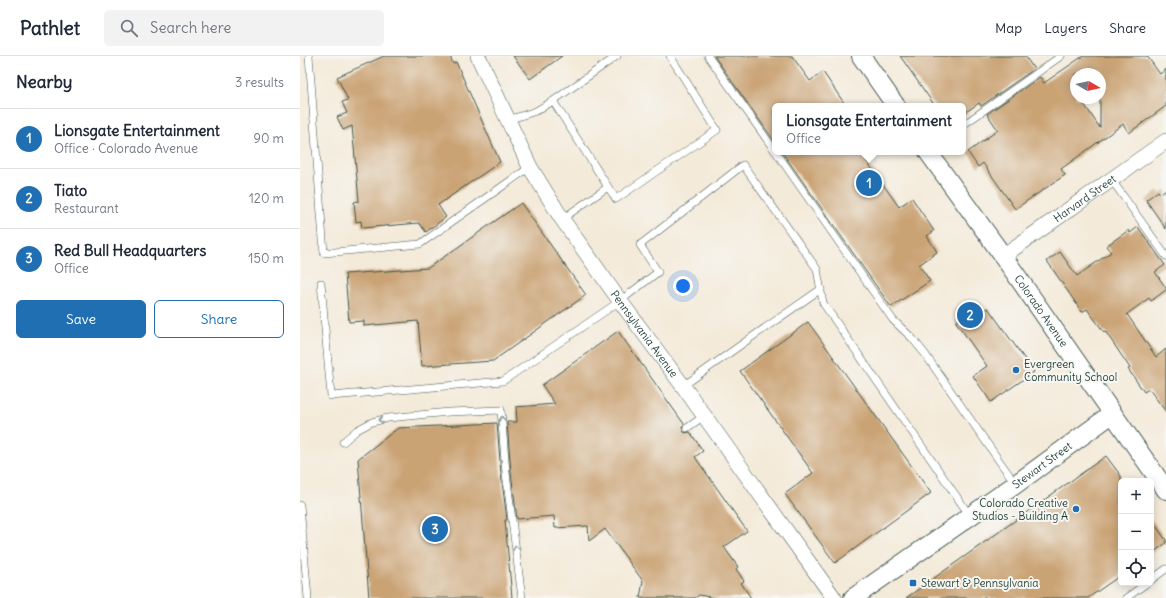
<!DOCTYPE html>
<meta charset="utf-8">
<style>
body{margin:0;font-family:Delius,sans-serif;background:#f2f2f3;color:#1f2937}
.controls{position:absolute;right:12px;bottom:12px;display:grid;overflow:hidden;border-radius:6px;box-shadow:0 2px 10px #0003}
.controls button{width:36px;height:36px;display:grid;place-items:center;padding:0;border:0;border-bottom:1px solid #e0e1e3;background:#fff;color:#1f2937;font:20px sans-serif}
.compass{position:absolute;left:770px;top:12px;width:36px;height:36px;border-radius:50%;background:#fff;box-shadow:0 2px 10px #0003;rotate:99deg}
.you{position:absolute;left:383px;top:230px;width:14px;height:14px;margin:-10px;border:3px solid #fff;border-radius:50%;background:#1a73e8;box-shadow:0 0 0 6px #1a73e833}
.badge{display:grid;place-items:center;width:26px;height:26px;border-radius:50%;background:#1f6fb2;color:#fff;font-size:13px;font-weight:700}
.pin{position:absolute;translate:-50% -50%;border:2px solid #fff;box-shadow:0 1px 4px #0006}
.popup{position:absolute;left:472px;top:47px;width:194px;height:52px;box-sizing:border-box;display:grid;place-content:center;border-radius:6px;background:#fff;filter:drop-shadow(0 1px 3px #0005);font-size:13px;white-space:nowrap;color:#747a83}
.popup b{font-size:15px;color:#1f2937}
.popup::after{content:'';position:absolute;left:50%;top:100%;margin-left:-8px;border:8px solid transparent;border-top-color:#fff}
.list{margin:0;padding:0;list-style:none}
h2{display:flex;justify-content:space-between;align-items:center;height:52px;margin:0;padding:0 16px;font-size:17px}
h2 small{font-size:13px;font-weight:400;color:#747a83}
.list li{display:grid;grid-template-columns:26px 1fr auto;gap:12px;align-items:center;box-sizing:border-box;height:60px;padding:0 16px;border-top:1px solid #e0e1e3}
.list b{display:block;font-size:15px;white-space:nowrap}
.list p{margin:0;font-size:13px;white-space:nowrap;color:#747a83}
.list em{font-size:13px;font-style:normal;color:#747a83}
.actions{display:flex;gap:8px;padding:12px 16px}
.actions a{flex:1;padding:9px 0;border:1px solid #1f6fb2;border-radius:6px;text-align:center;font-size:14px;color:#1f6fb2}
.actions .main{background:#1f6fb2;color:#fff}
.icon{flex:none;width:22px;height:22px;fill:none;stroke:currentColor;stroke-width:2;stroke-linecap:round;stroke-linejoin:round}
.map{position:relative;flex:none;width:866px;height:542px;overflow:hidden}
header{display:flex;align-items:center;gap:24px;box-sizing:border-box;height:56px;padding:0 20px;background:#fff;border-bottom:1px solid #e0e1e3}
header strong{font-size:19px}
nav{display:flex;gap:22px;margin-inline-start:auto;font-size:14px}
.search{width:280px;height:36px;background:#f2f2f3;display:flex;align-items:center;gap:10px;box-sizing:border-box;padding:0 14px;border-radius:6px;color:#747a83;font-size:15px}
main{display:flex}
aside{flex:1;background:#fff}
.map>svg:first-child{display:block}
.building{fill:#caa374;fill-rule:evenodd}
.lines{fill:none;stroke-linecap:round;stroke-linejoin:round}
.service-casing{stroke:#3f574d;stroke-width:8}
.minor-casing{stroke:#3f574d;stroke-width:16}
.tertiary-casing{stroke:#3f574d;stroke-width:20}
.service{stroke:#fff;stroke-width:7}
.minor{stroke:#fff;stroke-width:15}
.tertiary{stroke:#fff;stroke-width:18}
.oneway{stroke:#8f9e9a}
.poi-dot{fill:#1f6fb2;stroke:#f6f6f2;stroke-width:1.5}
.labels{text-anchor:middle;stroke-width:4;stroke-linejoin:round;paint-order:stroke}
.street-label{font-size:11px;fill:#1f3d34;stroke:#f6f6f2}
.poi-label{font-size:11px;fill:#1f3d34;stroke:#f6f6f2;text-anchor:start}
</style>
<header>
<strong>Pathlet</strong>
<div class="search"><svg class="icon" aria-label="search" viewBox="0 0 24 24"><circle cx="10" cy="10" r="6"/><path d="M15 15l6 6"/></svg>Search here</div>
<nav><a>Map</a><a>Layers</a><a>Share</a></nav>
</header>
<main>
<aside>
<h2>Nearby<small>3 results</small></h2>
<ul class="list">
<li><span class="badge">1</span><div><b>Lionsgate Entertainment</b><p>Office · Colorado Avenue</p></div><em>90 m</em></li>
<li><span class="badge">2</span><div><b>Tiato</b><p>Restaurant</p></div><em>120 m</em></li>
<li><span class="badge">3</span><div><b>Red Bull Headquarters</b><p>Office</p></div><em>150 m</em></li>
</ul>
<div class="actions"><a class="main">Save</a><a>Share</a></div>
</aside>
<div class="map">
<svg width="866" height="542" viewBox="0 0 866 542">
<rect width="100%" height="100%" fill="#f6f6f2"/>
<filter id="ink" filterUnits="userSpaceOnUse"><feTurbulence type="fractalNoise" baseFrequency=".025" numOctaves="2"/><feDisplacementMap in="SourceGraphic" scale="8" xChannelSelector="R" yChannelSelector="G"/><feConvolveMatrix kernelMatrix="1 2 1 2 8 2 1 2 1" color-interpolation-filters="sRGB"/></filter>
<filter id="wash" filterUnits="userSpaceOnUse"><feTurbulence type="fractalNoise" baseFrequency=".012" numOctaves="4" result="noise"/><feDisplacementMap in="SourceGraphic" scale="16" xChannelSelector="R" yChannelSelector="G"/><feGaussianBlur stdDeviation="0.9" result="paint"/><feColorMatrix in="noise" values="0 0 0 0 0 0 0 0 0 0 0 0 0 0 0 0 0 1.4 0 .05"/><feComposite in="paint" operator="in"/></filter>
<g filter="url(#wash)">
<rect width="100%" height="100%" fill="#f4ead9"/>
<g id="blocks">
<!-- building -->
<path class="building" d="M84 0H150L153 8 156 6 200 106 138 149 146 161 126 176 119 167 62 172 61 165 56 166 54 146 59 145 52 70 43 74 37 61 47 57 42 46 48 44 37 21Z
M213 0H262L230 23Z
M414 0H492L510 25 523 16 546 50H475V86Z
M600 0H725L734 13 681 50 679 47 663 58V50H635Z
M783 0H847L860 18 866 13V50L829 77 823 68 761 113 765 119 715 153 683 107 678 111 668 96 698 74 687 58 740 21 744 27ZM776 18H800V72L780 42H776Z
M482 96H560L599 151 612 142 634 175 627 180 637 196 619 209 630 225 591 251Z
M866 133V173L846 144 858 135 860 138Z
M221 147 286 239 193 305 122 310 118 265 64 270V265L49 266 45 218 128 212Z
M838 171 865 209 855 216 866 232V234L851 245 849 242 827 258 856 301 866 293V356L849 333 844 336 828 313 830 312 805 275 804 276 787 253 782 256 747 205 760 196 777 220 811 196 806 190 829 174 830 177Z
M674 250 680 257 688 252 734 316 691 346 673 320 687 310 656 266 662 262 661 260Z
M508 266 631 437 535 507 485 438 513 417 440 315Z
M318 275 384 368 382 370 383 375 385 377 390 376 403 395 395 401 447 475 424 491 438 511 436 513 444 525 441 527 451 542H415L399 539 395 542H340L343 525 305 473 289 485 288 470 255 472 254 460 217 463 211 416 207 366H217L216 351 255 348 242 329Z
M197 367 201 418 207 464H205L212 542H69L58 403 98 372Z
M806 400 821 420V519L788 542H606Z
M851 463 866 484V487L851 498Z"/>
</g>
</g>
<g filter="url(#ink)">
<use href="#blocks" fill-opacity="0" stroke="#3f574d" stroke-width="1"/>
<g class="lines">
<!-- service casing -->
<g class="service-casing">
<path id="service" d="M9 0 24 197 120 188 230 111
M408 0 475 95
M253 45 308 131
M208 64 236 55 253 45 317 0
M663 69 761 0
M476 96 593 264 612 282 625 298 700 406 716 428
M811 123 866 200
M262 163 308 131 316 143 417 74 370 0
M21 227 31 340 203 325 320 245 358 216 340 189 443 109 517 213 523 247 670 460
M383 330 452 281 521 233
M387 372 404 360
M43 386 57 374 72 366 88 362 149 356 201 354 206 417 222 542
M0 449 8 542
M851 524 866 513
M826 542 847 527"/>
</g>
<!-- minor casing -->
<g class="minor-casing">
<g id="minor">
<path id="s1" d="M178 0 230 111 262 163 320 245 383 330 534 542"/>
<path id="s2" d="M703 200 866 85"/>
</g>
</g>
<!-- tertiary casing -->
<g class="tertiary-casing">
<g id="tertiary">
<path d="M561 0 596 50"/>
<path id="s3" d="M628 96 703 200 866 434"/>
<path id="s4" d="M553 542 716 428 812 358"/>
</g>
</g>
<!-- service -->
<use href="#service" class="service"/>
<!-- minor -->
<use href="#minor" class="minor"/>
<!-- tertiary -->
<use href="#tertiary" class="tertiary"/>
</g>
<!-- one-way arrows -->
<defs><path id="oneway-chevron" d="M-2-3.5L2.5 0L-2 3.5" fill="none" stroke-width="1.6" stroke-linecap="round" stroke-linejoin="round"/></defs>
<g class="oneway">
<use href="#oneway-chevron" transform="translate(202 363) rotate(-95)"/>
<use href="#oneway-chevron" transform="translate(81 364) rotate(166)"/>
<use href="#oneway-chevron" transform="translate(216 492) rotate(-98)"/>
</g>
</g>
<!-- markers -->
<g class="poi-dot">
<circle cx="716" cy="314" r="4"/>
<circle cx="776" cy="453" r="4"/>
<rect x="609" y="523" width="8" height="8" rx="2"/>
</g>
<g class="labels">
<!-- street labels -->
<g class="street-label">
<text dy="4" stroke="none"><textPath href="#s2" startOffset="100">Harvard Street</textPath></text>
<text dy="4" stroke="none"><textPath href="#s3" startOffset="195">Colorado Avenue</textPath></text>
<text dy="4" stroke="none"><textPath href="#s1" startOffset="325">Pennsylvania Avenue</textPath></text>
<text dy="4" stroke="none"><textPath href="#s4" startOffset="231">Stewart Street</textPath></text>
</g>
<!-- poi labels -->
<g class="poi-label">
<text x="724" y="312">Evergreen<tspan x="724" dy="13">Community School</tspan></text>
<text x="768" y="451" text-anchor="end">Colorado Creative<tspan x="768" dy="13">Studios - Building A</tspan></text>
<text x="621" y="531">Stewart &amp; Pennsylvania</text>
</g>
</g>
</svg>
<div class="controls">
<button>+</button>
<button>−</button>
<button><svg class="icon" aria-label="locate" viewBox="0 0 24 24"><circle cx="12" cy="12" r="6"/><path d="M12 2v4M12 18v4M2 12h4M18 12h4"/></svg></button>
</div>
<svg class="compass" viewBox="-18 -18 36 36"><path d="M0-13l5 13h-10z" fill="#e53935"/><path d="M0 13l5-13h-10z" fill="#747a83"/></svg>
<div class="you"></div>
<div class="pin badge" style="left:569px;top:127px">1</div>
<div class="popup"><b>Lionsgate Entertainment</b>Office</div>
<div class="pin badge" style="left:670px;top:259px">2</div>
<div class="pin badge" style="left:135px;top:473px">3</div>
</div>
</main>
